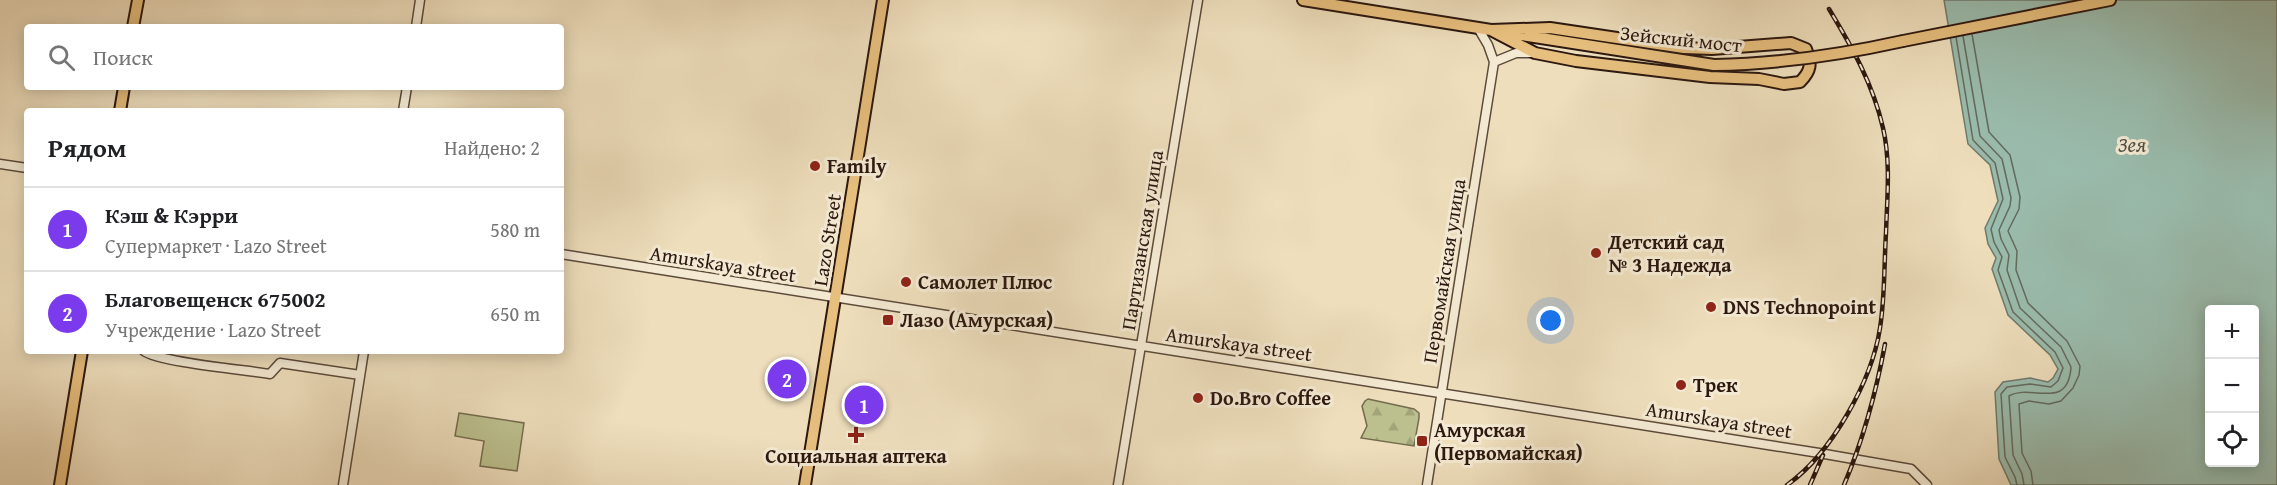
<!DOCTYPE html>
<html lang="ru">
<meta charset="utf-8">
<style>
body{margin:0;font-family:"Gentium Book Plus",serif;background:#f6f6f6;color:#202124}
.controls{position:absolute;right:18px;bottom:18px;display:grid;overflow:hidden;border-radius:6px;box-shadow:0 3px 15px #0003}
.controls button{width:54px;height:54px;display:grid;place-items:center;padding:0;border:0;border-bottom:2px solid #e0e0e0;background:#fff;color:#202124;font:30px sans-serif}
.you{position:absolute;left:1551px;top:321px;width:21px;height:21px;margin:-15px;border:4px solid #fff;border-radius:50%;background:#1a73e8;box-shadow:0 0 0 9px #1a73e833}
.badge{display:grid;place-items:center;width:39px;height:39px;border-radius:50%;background:#7c3aed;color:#fff;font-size:20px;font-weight:700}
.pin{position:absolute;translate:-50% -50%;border:3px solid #fff;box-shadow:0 2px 6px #0006}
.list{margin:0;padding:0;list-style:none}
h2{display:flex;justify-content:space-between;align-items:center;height:78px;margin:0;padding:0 24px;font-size:26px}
h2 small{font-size:20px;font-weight:400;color:#757577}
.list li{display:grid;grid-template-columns:39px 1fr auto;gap:18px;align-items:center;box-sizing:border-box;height:84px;padding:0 24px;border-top:2px solid #e0e0e0}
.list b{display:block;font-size:22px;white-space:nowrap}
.list p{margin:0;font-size:20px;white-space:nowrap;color:#757577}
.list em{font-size:20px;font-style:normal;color:#757577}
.icon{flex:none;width:33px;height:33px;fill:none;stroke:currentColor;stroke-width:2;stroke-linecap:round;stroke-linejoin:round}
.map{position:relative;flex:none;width:2277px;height:485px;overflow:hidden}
.search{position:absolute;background:#fff;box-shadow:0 3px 15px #0003;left:24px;top:24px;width:540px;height:66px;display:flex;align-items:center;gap:15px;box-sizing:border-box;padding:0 21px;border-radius:6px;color:#757577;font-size:22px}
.panel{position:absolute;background:#fff;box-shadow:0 3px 15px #0003;left:24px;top:108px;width:540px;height:246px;border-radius:6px}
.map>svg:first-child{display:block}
.forest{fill:url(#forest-firs);stroke:#746c4f;stroke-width:1.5}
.pitch{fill:#bcc08e;stroke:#746c4f;stroke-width:1.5}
.water{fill:#9abcad;stroke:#6e7a6e;stroke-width:1.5;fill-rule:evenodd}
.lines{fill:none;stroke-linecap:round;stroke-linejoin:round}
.shore{stroke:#636a5e;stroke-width:1.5}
.minor-casing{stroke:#5c4a3b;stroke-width:11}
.major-casing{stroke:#2c1810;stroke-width:14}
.minor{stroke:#f4ead3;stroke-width:8}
.major{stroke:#e7bf7e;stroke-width:10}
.rail-casing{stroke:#2c1810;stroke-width:4.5}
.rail{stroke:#f4ead3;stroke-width:2;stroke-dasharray:7;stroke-linecap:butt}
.major-bridge-casing{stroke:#2c1810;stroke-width:14;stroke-linecap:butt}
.major-bridge{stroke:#e7bf7e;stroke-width:10}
.poi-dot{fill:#8f2418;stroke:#f4ead3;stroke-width:2}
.labels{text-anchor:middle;stroke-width:6;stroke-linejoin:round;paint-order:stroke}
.street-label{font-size:20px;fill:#2c1810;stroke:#f4ead3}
.poi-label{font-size:20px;font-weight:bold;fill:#2c1810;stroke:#f4ead3;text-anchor:start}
.water-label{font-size:21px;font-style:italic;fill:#525147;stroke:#f4ead3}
</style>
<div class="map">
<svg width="2277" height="485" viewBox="0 0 2277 485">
<defs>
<pattern id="forest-firs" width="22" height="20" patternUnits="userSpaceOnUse" patternTransform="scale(1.5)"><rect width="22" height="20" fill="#bcc08e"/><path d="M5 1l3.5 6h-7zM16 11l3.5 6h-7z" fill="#a2a479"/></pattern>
</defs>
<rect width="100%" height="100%" fill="#eedebc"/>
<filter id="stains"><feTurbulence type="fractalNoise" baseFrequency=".00333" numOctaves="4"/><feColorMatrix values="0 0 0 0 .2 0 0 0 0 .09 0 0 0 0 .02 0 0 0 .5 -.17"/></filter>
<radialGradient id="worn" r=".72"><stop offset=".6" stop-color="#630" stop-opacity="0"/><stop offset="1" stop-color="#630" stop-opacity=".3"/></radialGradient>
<!-- forest -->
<path class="forest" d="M1368 399 1414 409 1419 413V418L1414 446 1361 438 1367 426 1362 406 1365 401Z"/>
<!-- pitch -->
<path class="pitch" d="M459 413 524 423 517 471 480 466 484 441 455 436Z"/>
<!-- water -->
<path class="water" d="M1944 0H2277V485H2011L1999 459 1995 392 2003 382 2030 378 2048 382 2053 378 2058 369 2050 355 2008 315 1992 269 1996 258 1988 244 1985 228 1998 201 1990 165 1968 144ZM2210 310H2254V462H2210Z"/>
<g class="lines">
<!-- shore -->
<path class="shore" d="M1972 34 1989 132 2010 155 2020 197 2019 209 2008 231 2017 251 2016 270 2028 303 2067 341 2080 366 2079 375 2073 388 2061 401 2049 404 2029 401 2019 404 2022 453 2031 471 2033 485
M1963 36 1980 136 2002 159 2011 198 2010 206 1999 230 2001 239 2009 255 2007 270 2020 308 2061 347 2071 367C2068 412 2031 383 2009 396L2013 455 2022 474 2024 485
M1956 37 1973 140 1995 163 2003 199 1991 229 1994 242 2002 257 1998 270 2013 312 2055 352 2063 368 2058 381 2051 387 2030 384 2007 387 2001 394 2005 457 2015 477 2017 485"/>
<!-- minor casing -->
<g class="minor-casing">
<path id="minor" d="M416 27 420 0
M1494 62 1516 53H1533
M403 111 407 87
M0 164 27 168
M561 254 1819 453 1911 469 1927 485
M144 351C158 362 246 370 270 374L280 363 360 375
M343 485 364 351
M1118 485 1198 0
M1427 485 1494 62 1488 45 1478 28"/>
</g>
<!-- major casing -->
<g class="major-casing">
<path id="major" d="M1303 0 1491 30 1550 28 1684 48 1712 49 1791 43 1806 49C1812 64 1811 71 1800 82L1784 84 1759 79 1710 77 1576 61 1535 53 1491 30
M133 27 138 0
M1515 34 1714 65
M1903 41 2110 0
M120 111 124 87
M60 485 82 351
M805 485 883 0"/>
</g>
<!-- minor -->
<use href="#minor" class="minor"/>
<!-- major -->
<use href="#major" class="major"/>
<!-- rail casing -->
<g class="rail-casing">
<path id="rail" d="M1787 485C1831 454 1872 381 1880 328 1885 297 1884 264 1886 233 1887 199 1891 162 1883 128 1873 84 1852 47 1829 9
M1810 485 1823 455
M1844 485C1863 440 1876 393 1885 344"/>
</g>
<!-- rail -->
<use href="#rail" class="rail"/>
<!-- major-bridge casing -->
<g class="major-bridge-casing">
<path id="major-bridge" d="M1714 65C1778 64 1840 55 1903 41"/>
</g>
<!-- major-bridge -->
<use href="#major-bridge" class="major-bridge"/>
</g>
<!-- markers -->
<g class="poi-dot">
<circle cx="815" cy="166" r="6"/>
<circle cx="1596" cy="253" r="6"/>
<circle cx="906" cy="282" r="6"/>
<circle cx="1711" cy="307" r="6"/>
<rect x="882" y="314" width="12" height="12" rx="3"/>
<circle cx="1681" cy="385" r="6"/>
<circle cx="1198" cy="398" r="6"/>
<path d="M853 426h6v6h6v6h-6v6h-6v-6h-6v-6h6z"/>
<rect x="1416" y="435" width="12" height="12" rx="3"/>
</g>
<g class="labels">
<!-- street labels -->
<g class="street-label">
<text transform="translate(1681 39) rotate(6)" y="7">Зейский мост</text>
<text transform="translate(827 240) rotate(-81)" y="7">Lazo Street</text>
<text transform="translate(1142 240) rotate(-81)" y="7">Партизанская улица</text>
<text transform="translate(723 264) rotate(9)" y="7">Amurskaya street</text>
<text transform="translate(1444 271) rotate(-81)" y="7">Первомайская улица</text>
<text transform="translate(1239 344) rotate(8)" y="7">Amurskaya street</text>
<text transform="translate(1719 420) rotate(9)" y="7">Amurskaya street</text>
</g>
<!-- poi labels -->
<g class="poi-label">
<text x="827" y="173">Family</text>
<text x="1608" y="249">Детский сад<tspan x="1608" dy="23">№ 3 Надежда</tspan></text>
<text x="918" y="289">Самолет Плюс</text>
<text x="1723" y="314">DNS Technopoint</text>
<text x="900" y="327">Лазо (Амурская)</text>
<text x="1693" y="392">Трек</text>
<text x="1210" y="405">Do.Bro Coffee</text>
<text x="1434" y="437">Амурская<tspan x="1434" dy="23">(Первомайская)</tspan></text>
<text x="856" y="463" text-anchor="middle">Социальная аптека</text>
</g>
<!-- water labels -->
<g class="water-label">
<text x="2132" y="152">Зея</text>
</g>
</g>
<rect width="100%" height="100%" filter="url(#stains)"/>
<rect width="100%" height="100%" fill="url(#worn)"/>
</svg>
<div class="controls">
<button>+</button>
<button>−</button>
<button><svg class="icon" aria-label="locate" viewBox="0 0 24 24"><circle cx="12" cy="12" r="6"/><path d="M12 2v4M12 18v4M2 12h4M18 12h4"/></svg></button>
</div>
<div class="you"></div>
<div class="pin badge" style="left:864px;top:405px">1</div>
<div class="pin badge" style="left:787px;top:379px">2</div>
<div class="search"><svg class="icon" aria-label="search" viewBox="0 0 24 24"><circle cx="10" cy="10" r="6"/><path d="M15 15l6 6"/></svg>Поиск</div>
<section class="panel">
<h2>Рядом<small>Найдено: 2</small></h2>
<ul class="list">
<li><span class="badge">1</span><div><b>Кэш &amp; Кэрри</b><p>Супермаркет · Lazo Street</p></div><em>580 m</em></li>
<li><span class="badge">2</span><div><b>Благовещенск 675002</b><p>Учреждение · Lazo Street</p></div><em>650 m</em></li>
</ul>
</section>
</div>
